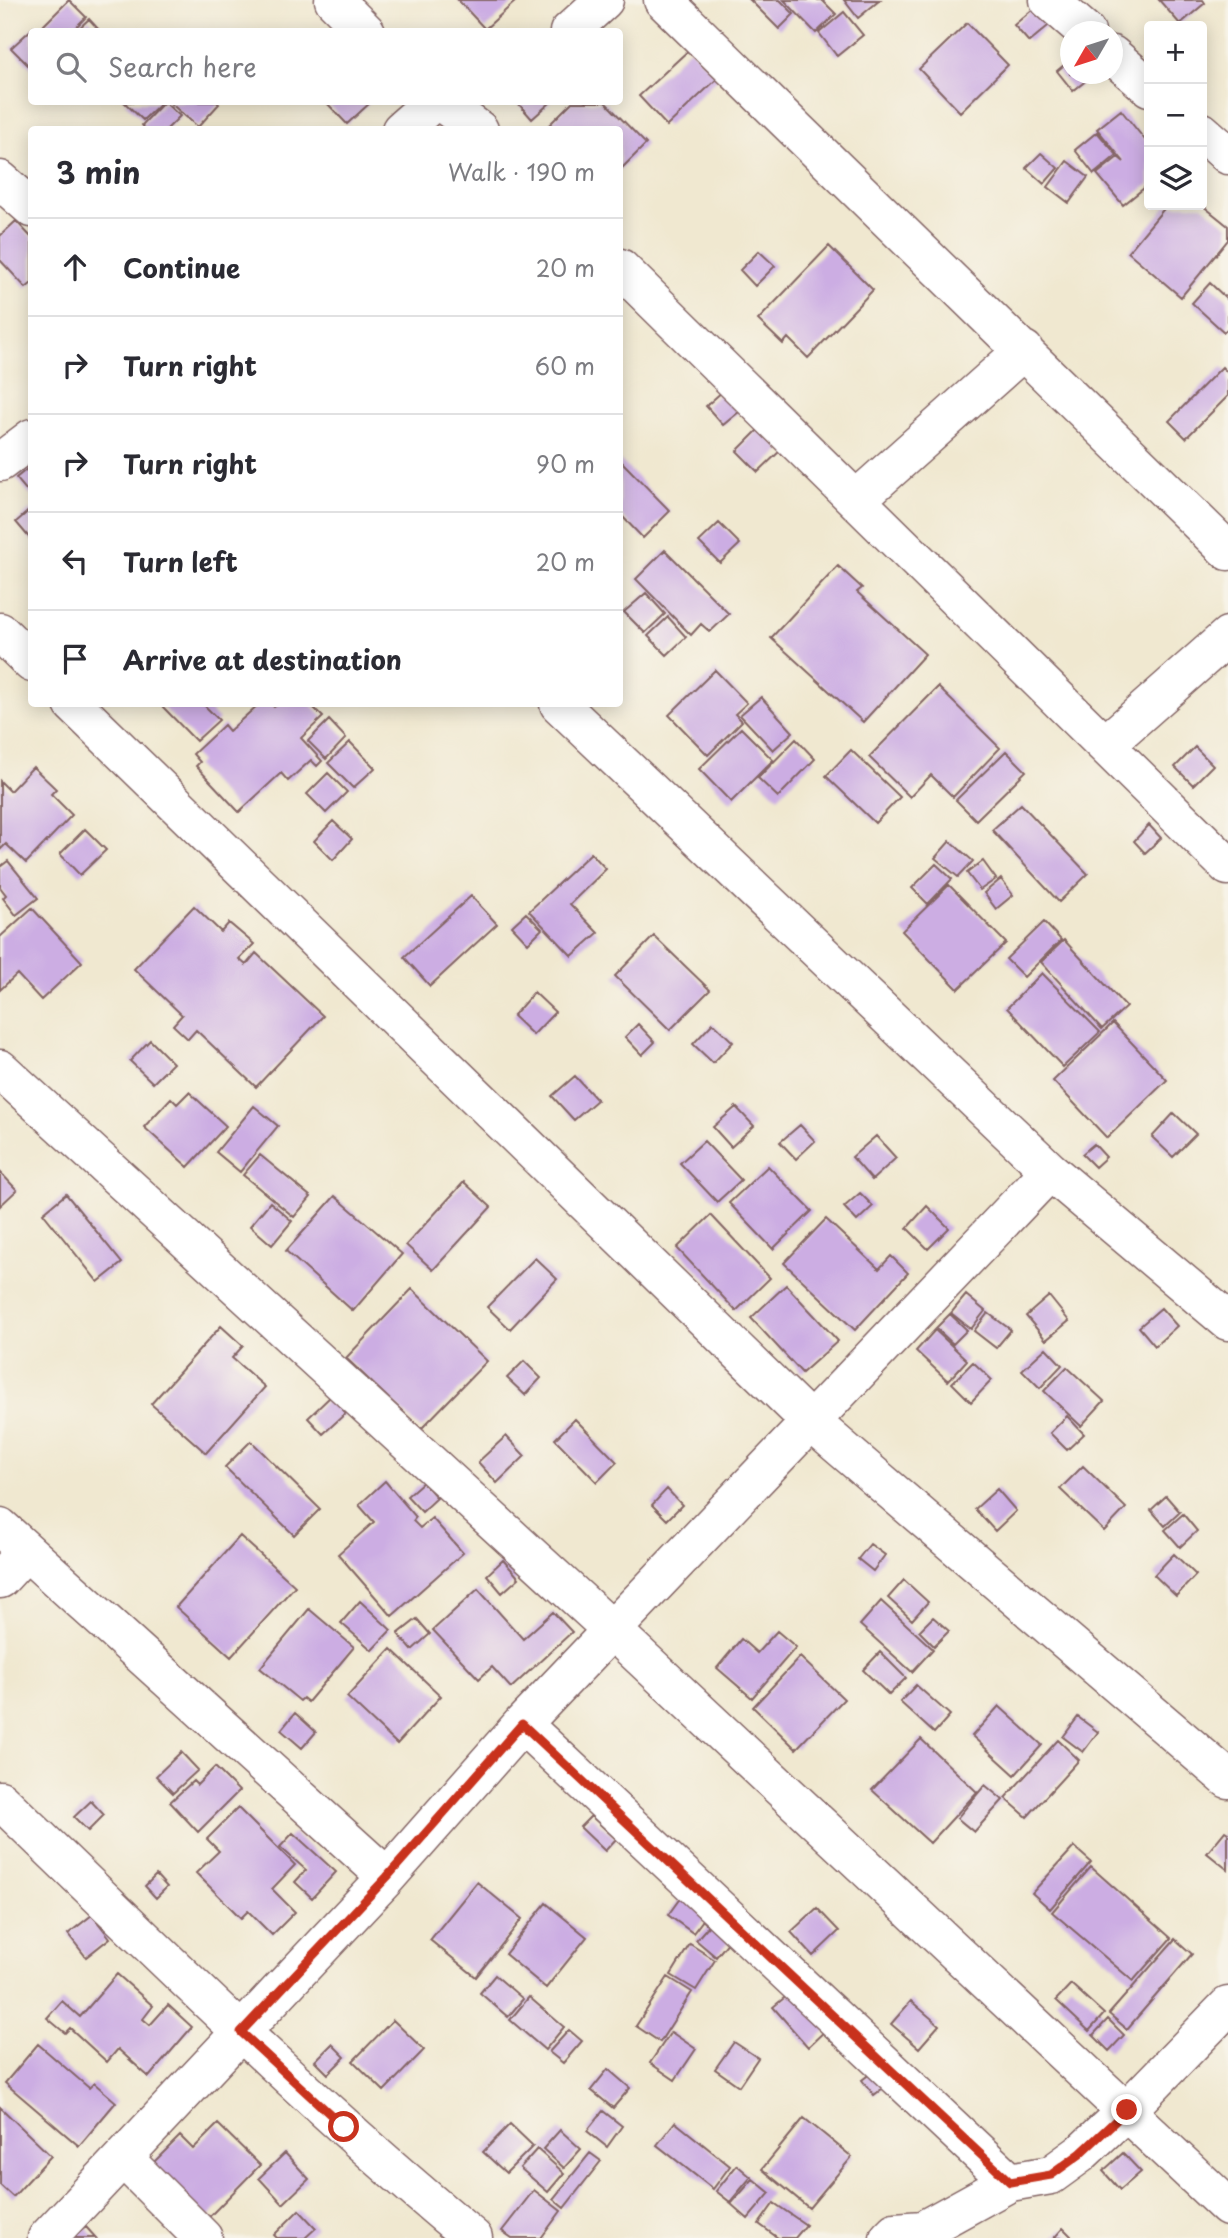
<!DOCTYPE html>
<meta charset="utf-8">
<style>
body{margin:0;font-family:"Playpen Sans",sans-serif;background:#f7f7f7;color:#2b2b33}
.controls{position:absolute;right:21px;top:21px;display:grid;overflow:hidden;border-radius:7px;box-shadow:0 4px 18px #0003}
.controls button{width:63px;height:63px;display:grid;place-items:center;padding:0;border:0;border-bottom:2px solid #e1e1e2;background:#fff;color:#2b2b33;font:35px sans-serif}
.compass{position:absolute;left:1060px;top:21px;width:63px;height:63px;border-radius:50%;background:#fff;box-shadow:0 4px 18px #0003;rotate:231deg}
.stop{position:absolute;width:21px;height:21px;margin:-16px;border:5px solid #c8321e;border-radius:50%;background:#fff}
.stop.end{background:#c8321e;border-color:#fff;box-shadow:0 2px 7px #0008}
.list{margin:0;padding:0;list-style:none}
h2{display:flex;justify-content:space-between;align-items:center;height:91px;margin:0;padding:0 28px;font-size:30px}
h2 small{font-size:23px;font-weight:400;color:#7c7c81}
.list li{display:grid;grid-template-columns:46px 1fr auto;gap:21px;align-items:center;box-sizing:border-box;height:98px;padding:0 28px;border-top:2px solid #e1e1e2}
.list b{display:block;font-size:26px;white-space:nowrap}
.list em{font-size:23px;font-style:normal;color:#7c7c81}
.icon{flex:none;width:38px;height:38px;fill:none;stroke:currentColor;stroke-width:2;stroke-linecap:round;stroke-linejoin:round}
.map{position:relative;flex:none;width:1228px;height:2238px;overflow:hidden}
.search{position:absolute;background:#fff;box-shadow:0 4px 18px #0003;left:28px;top:28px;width:595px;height:77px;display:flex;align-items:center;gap:18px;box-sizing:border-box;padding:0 24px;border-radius:7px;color:#7c7c81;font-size:26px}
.panel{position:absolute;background:#fff;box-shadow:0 4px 18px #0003;left:28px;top:126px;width:595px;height:581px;border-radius:7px}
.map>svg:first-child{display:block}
.building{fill:#ccade3}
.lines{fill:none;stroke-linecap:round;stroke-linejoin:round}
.minor-casing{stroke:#846565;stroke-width:41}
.minor{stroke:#fff;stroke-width:38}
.route{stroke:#c8321e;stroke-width:9}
</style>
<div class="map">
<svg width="1228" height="2238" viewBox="0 0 1228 2238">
<rect width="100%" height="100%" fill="#f7f3e8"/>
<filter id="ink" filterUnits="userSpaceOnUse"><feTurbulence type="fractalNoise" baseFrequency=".0143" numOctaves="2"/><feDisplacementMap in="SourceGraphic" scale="14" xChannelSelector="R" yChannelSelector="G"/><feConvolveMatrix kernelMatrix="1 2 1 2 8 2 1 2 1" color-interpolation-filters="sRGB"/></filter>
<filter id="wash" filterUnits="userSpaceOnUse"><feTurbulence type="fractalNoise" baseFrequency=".00686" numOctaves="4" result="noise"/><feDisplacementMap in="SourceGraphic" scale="28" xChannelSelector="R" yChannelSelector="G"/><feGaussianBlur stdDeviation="1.57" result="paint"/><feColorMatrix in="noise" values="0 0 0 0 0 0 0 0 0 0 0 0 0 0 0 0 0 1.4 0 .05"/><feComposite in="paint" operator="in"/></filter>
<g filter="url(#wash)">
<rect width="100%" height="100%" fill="#f0e8d0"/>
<g id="blocks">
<!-- building -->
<path class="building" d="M69 0 86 17 71 32H42L40 29Z
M458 0H517L485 29Z
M750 0H780L794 14 779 29Z
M784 0H822L836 14 816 33Z
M844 0H880L858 18Z
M1159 0H1203L1205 3 1180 24Z
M1039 4 1054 21 1029 42 1014 25Z
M844 12 863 35 837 56 819 33Z
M89 19 101 32H75Z
M967 23 1008 65 960 112 919 69Z
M34 27 38 32H32V69L11 48Z
M690 49 718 78 667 126 639 96Z
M1070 60V74H1084L1088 79 1073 91 1057 71Z
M124 102H162L143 120Z
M164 102 180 116 166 130H146L142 125Z
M169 102H217L219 104 198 127Z
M326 102H371L347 124Z
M517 102H551L532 119Z
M572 102H605L646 144 620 170V130H544Z
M1121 110 1149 145V184L1123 205 1097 174 1118 157 1124 162 1097 129Z
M1097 132 1117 155 1094 174 1075 150Z
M1041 153 1058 168 1044 184 1026 168Z
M1067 161 1088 177 1069 203 1048 187Z
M1167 205H1202L1228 226V240L1181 297 1128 252Z
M16 221 32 238V283L26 288 0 260V236Z
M829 246 873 290 808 358 788 338 783 344 758 320Z
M759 251 775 266 755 286 740 270Z
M1210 283 1228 300V328L1224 332 1192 303Z
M1222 367 1228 373V396L1186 438 1169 421Z
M723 391 740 411 723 425 706 406Z
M759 429 781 450 758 472 737 451Z
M620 460 670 511 643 538 620 514Z
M32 465V497L16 478Z
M32 508V541L16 522Z
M719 523 740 544 720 563 699 542Z
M665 550 729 614 710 632 701 624 691 635 636 579Z
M838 566 862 588 857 592 925 654 863 722 771 638Z
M646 593 665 614 645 633 624 612Z
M668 617 686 637 667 655 648 636Z
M715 670 747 703 735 714 742 721 708 755 669 715Z
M938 687 1000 748 953 797 931 775 910 797 869 757Z
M761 697 793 732 773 750 740 715Z
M160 704H203L219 720 196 741Z
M259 704H271L274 707 278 704H310L323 717 301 738 322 761 317 766 311 760 288 781 281 773 239 812 196 766 200 762 193 754 224 725 229 731Z
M329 720 346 738 326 759 308 741Z
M741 728 773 760 731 802 699 769Z
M796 739 815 759 778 797 758 778Z
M350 742 375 768 353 788 328 763Z
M1195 747 1213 765 1193 785 1175 767Z
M851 750 900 797 875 823 826 776Z
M1006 751 1026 771 976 820 956 800Z
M33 767 56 789 51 794 72 815 26 863 6 844 0 850V781L10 791Z
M328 773 347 792 326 813 307 794Z
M1021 804 1088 874 1059 902 992 830Z
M333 821 352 839 333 860 314 841Z
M1149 825 1161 838 1145 853 1134 841Z
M85 829 106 850 80 875 60 854Z
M950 841 973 861 958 877 935 858Z
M591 853 606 869 570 904 598 933 572 956 529 911Z
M8 861 38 898 16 915 3 898 6 895 0 887V867Z
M983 861 996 879 980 890 967 873Z
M936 864 952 879 928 904 912 888Z
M1001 879 1013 895 996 909 984 893Z
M949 885 1006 943 958 989 902 931Z
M471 896 497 924 430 986 404 957Z
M194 906 221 932 229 923 254 944 239 959 246 965 256 953 323 1016 256 1087 196 1030 188 1039 173 1025 182 1015 134 969Z
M32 908 82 962 41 1000 17 974 0 990V937Z
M526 913 542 929 528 943 512 926Z
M1044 922 1061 940 1024 977 1006 959Z
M654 936 710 990 670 1030 615 976Z
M1064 940 1126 1007 1102 1029 1041 962Z
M1042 973 1100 1032 1063 1067 1007 1008Z
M534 992 555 1012 533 1035 513 1016Z
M713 1023 733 1042 713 1063 693 1044Z
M1113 1023 1167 1080 1107 1138 1053 1081Z
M638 1024 655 1042 642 1055 625 1037Z
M150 1040 173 1063 153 1083 130 1061Z
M575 1076 597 1100 574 1120 552 1096Z
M189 1092 226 1126 188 1167 144 1127 171 1098 177 1104Z
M254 1106 278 1126 240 1172 216 1152Z
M736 1107 754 1126 731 1147 713 1127Z
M1174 1113 1196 1134 1173 1157 1152 1137Z
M800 1125 815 1141 796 1159 780 1142Z
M876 1136 896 1158 872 1180 852 1157Z
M704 1141 741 1180 717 1202 680 1163Z
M1094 1144 1106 1157 1095 1167 1082 1154Z
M260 1155 311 1197 294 1217 243 1175Z
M768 1166 812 1211 773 1249 729 1203Z
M0 1172 17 1190 0 1206Z
M464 1182 491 1207 433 1270 406 1245Z
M860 1193 873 1206 857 1221 844 1207Z
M66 1194 122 1263 98 1282 43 1213Z
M335 1196 402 1254 353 1311 286 1251Z
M270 1202 292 1221 272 1245 250 1226Z
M927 1206 949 1228 928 1249 907 1228Z
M711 1215 770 1278 736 1311 677 1248Z
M826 1219 879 1269 891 1256 908 1273 855 1330 784 1263Z
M535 1258 557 1279 510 1329 487 1307Z
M786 1285 838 1341 802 1373 751 1318Z
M412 1289 487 1361 421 1429 346 1358Z
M966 1295 985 1311 971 1329 951 1313Z
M1049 1296 1069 1321 1046 1340 1026 1316Z
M1161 1308 1177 1326 1155 1346 1139 1327Z
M988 1313 1011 1330 996 1348 974 1331Z
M950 1314 967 1330 953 1344 936 1328Z
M221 1326 243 1346 232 1358 265 1387 206 1453 151 1404Z
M935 1330 967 1360 948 1381 916 1351Z
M1046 1348 1062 1365 1040 1388 1022 1370Z
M524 1361 541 1378 525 1395 507 1378Z
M973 1362 992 1380 971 1402 952 1383Z
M1067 1367 1104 1401 1081 1426 1044 1391Z
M331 1396 346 1413 323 1434 308 1418Z
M1067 1416 1084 1434 1067 1450 1050 1433Z
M575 1419 617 1462 597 1482 555 1439Z
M506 1436 525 1456 497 1483 478 1462Z
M251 1441 320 1509 294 1535 225 1467Z
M1083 1466 1126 1508 1104 1531 1060 1489Z
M385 1481 416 1517 413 1521 420 1528 432 1518 463 1553 392 1616 338 1554 374 1522 359 1505Z
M423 1482 437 1498 422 1512 407 1496Z
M667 1489 682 1505 667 1520 652 1505Z
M997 1489 1016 1511 995 1531 975 1509Z
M1166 1496 1180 1512 1165 1526 1151 1510Z
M1183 1514 1197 1531 1180 1547 1165 1530Z
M240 1536 295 1586 231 1657 176 1607Z
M870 1544 885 1555 873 1571 858 1559Z
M1174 1554 1196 1575 1176 1596 1154 1575Z
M503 1560 519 1578 502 1593 487 1575Z
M904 1580 928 1602 912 1620 888 1598Z
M478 1589 523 1639 553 1612 572 1632 511 1688 492 1667 479 1679 433 1630Z
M360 1601 391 1630 372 1650 341 1623Z
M881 1601 933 1649 912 1672 860 1625Z
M309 1609 354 1647 308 1702 303 1698 300 1701 260 1668Z
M933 1617 949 1631 934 1646 919 1631Z
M417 1619 430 1634 412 1650 398 1634Z
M777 1631 796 1647 752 1698 717 1668 741 1639 757 1653Z
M391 1649 441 1696 397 1744 347 1697Z
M880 1652 906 1678 889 1695 863 1670Z
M800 1657 844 1699 796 1749 753 1707Z
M916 1685 950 1715 934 1733 900 1702Z
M999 1706 1042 1745 1015 1775 972 1736Z
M295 1713 316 1732 302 1748 281 1730Z
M1078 1717 1098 1732 1083 1752 1063 1737Z
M921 1739 977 1792 930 1843 872 1790Z
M1058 1740 1079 1760 1027 1817 1005 1798Z
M181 1752 198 1770 173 1793 156 1776Z
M215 1767 239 1791 198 1832 170 1802 193 1781 197 1785Z
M985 1785 1003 1800 974 1832 957 1818Z
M91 1801 104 1815 88 1831 74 1817Z
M238 1808 295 1865 272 1889 295 1912 272 1935 248 1911 241 1918 196 1873 219 1851 207 1839Z
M591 1816 616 1839 605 1851 580 1827Z
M1225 1831 1228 1833V1870L1207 1853Z
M293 1833 336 1872 312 1898 295 1882 306 1870 280 1847Z
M1074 1847 1091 1862 1050 1909 1032 1893Z
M1091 1867 1171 1938 1133 1981 1052 1912Z
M156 1875 167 1887 156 1898 145 1886Z
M477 1882 522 1919 476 1977 430 1940Z
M681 1897 706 1916 693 1933 668 1915Z
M546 1903 587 1937 546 1988 505 1954Z
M817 1908 839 1931 813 1956 791 1932Z
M92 1915 110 1938 86 1957 68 1934Z
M710 1924 730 1940 716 1957 696 1940Z
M1175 1939 1192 1954 1127 2029 1109 2014Z
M690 1944 715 1960 696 1990 671 1975Z
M117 1974 153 2006 143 2019 150 2025 168 2005 192 2027 149 2077 118 2049 107 2062 70 2028 65 2033 47 2018 62 2001 80 2017Z
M495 1975 523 1999 508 2017 480 1993Z
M668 1977 692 1992 660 2042 636 2026Z
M1071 1984 1104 2014 1089 2031 1056 2000Z
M794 1990 828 2028 808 2047 773 2007Z
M529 1997 564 2027 545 2050 510 2020Z
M911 2001 939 2025 919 2048 891 2024Z
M1108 2019 1124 2035 1109 2051 1093 2035Z
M393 2020 424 2050 384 2091 353 2061Z
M569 2030 582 2041 563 2063 549 2052Z
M671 2032 696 2049 675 2080 650 2063Z
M734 2042 758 2058 739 2086 715 2069Z
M38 2044 89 2088 94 2083 116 2102 79 2146 5 2083Z
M332 2044 345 2057 328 2074 315 2061Z
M608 2069 630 2088 613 2108 591 2090Z
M871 2073 883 2088 874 2095 862 2080Z
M0 2107 51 2156 13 2197 0 2185Z
M603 2111 622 2126 607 2147 587 2131Z
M804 2118 852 2157 809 2208 762 2169Z
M675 2122 730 2166 713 2189 657 2145Z
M218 2124 260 2165 207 2219 152 2164 180 2136 193 2149Z
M510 2124 533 2146 506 2173 483 2152Z
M560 2130 581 2149 564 2168 543 2149Z
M537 2149 564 2173 548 2192 520 2168Z
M285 2153 309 2179 283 2204 259 2178Z
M590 2153 601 2161 564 2208 553 2199Z
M1123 2153 1141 2172 1120 2190 1103 2171Z
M737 2165 751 2177 730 2202 716 2191Z
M753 2179 770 2193 748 2219 731 2204Z
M534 2190 561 2211 541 2238H512L502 2231Z
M774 2203 806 2225 795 2238H778L759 2224Z
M299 2210 316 2228 305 2238H277L274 2235Z
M86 2227 96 2238H72Z
M1063 2228 1073 2238H1054Z"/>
</g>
</g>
<g filter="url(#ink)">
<use href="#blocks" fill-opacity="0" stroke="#846565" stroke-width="2"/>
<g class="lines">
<!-- minor casing -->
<g class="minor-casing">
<path id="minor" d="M334 0 366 32
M663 0 1228 551
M1049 0 1086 32
M569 32 604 0
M1112 55 1149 87
M441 102 479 130
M401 130 433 102
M1202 132 1228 155
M0 180 32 208
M620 268 1228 866
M0 462 32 438
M856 500 1024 350
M0 632 32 663
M73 704 811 1422 1228 1779
M559 704 1050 1171 1228 1321
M1106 744 1228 636
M0 1069 612 1630 1228 2207
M0 1527 387 1877
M0 1579 26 1551
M522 1724 1010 2182
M0 1800C155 1949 307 2101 473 2238
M123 2158 203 2238
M47 2238 387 1877 522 1724 1050 1171
M889 2238 895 2232 923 2230 1010 2182 1051 2175 1080 2154 1127 2110 1228 2006"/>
</g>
<!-- minor -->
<use href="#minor" class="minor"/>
</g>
</g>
<g class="lines" filter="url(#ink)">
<!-- route -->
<path class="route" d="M344 2127 241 2032 387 1877 522 1724 1010 2182 1051 2175 1080 2154 1127 2110"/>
</g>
</svg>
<div class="controls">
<button>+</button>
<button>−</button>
<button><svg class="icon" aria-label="layers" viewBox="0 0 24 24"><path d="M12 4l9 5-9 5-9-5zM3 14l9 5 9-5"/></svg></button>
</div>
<svg class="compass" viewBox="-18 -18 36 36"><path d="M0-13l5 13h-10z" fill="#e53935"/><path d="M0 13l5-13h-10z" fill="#7c7c81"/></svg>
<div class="stop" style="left:344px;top:2127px"></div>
<div class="stop end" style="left:1127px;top:2110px"></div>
<div class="search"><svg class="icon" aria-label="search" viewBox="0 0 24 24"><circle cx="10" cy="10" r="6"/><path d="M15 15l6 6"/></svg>Search here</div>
<section class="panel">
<h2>3 min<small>Walk · 190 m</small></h2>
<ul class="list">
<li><svg class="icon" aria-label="ahead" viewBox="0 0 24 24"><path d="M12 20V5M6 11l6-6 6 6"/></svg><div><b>Continue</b></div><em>20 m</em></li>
<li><svg class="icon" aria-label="right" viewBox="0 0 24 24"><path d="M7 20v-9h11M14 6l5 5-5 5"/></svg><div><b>Turn right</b></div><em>60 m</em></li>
<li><svg class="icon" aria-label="right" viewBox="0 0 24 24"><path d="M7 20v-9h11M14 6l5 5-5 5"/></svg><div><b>Turn right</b></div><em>90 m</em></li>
<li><svg class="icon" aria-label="left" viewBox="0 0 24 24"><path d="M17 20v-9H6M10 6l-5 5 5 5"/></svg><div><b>Turn left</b></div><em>20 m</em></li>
<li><svg class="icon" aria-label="arrive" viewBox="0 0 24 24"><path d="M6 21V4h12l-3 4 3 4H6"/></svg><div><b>Arrive at destination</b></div></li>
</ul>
</section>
</div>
